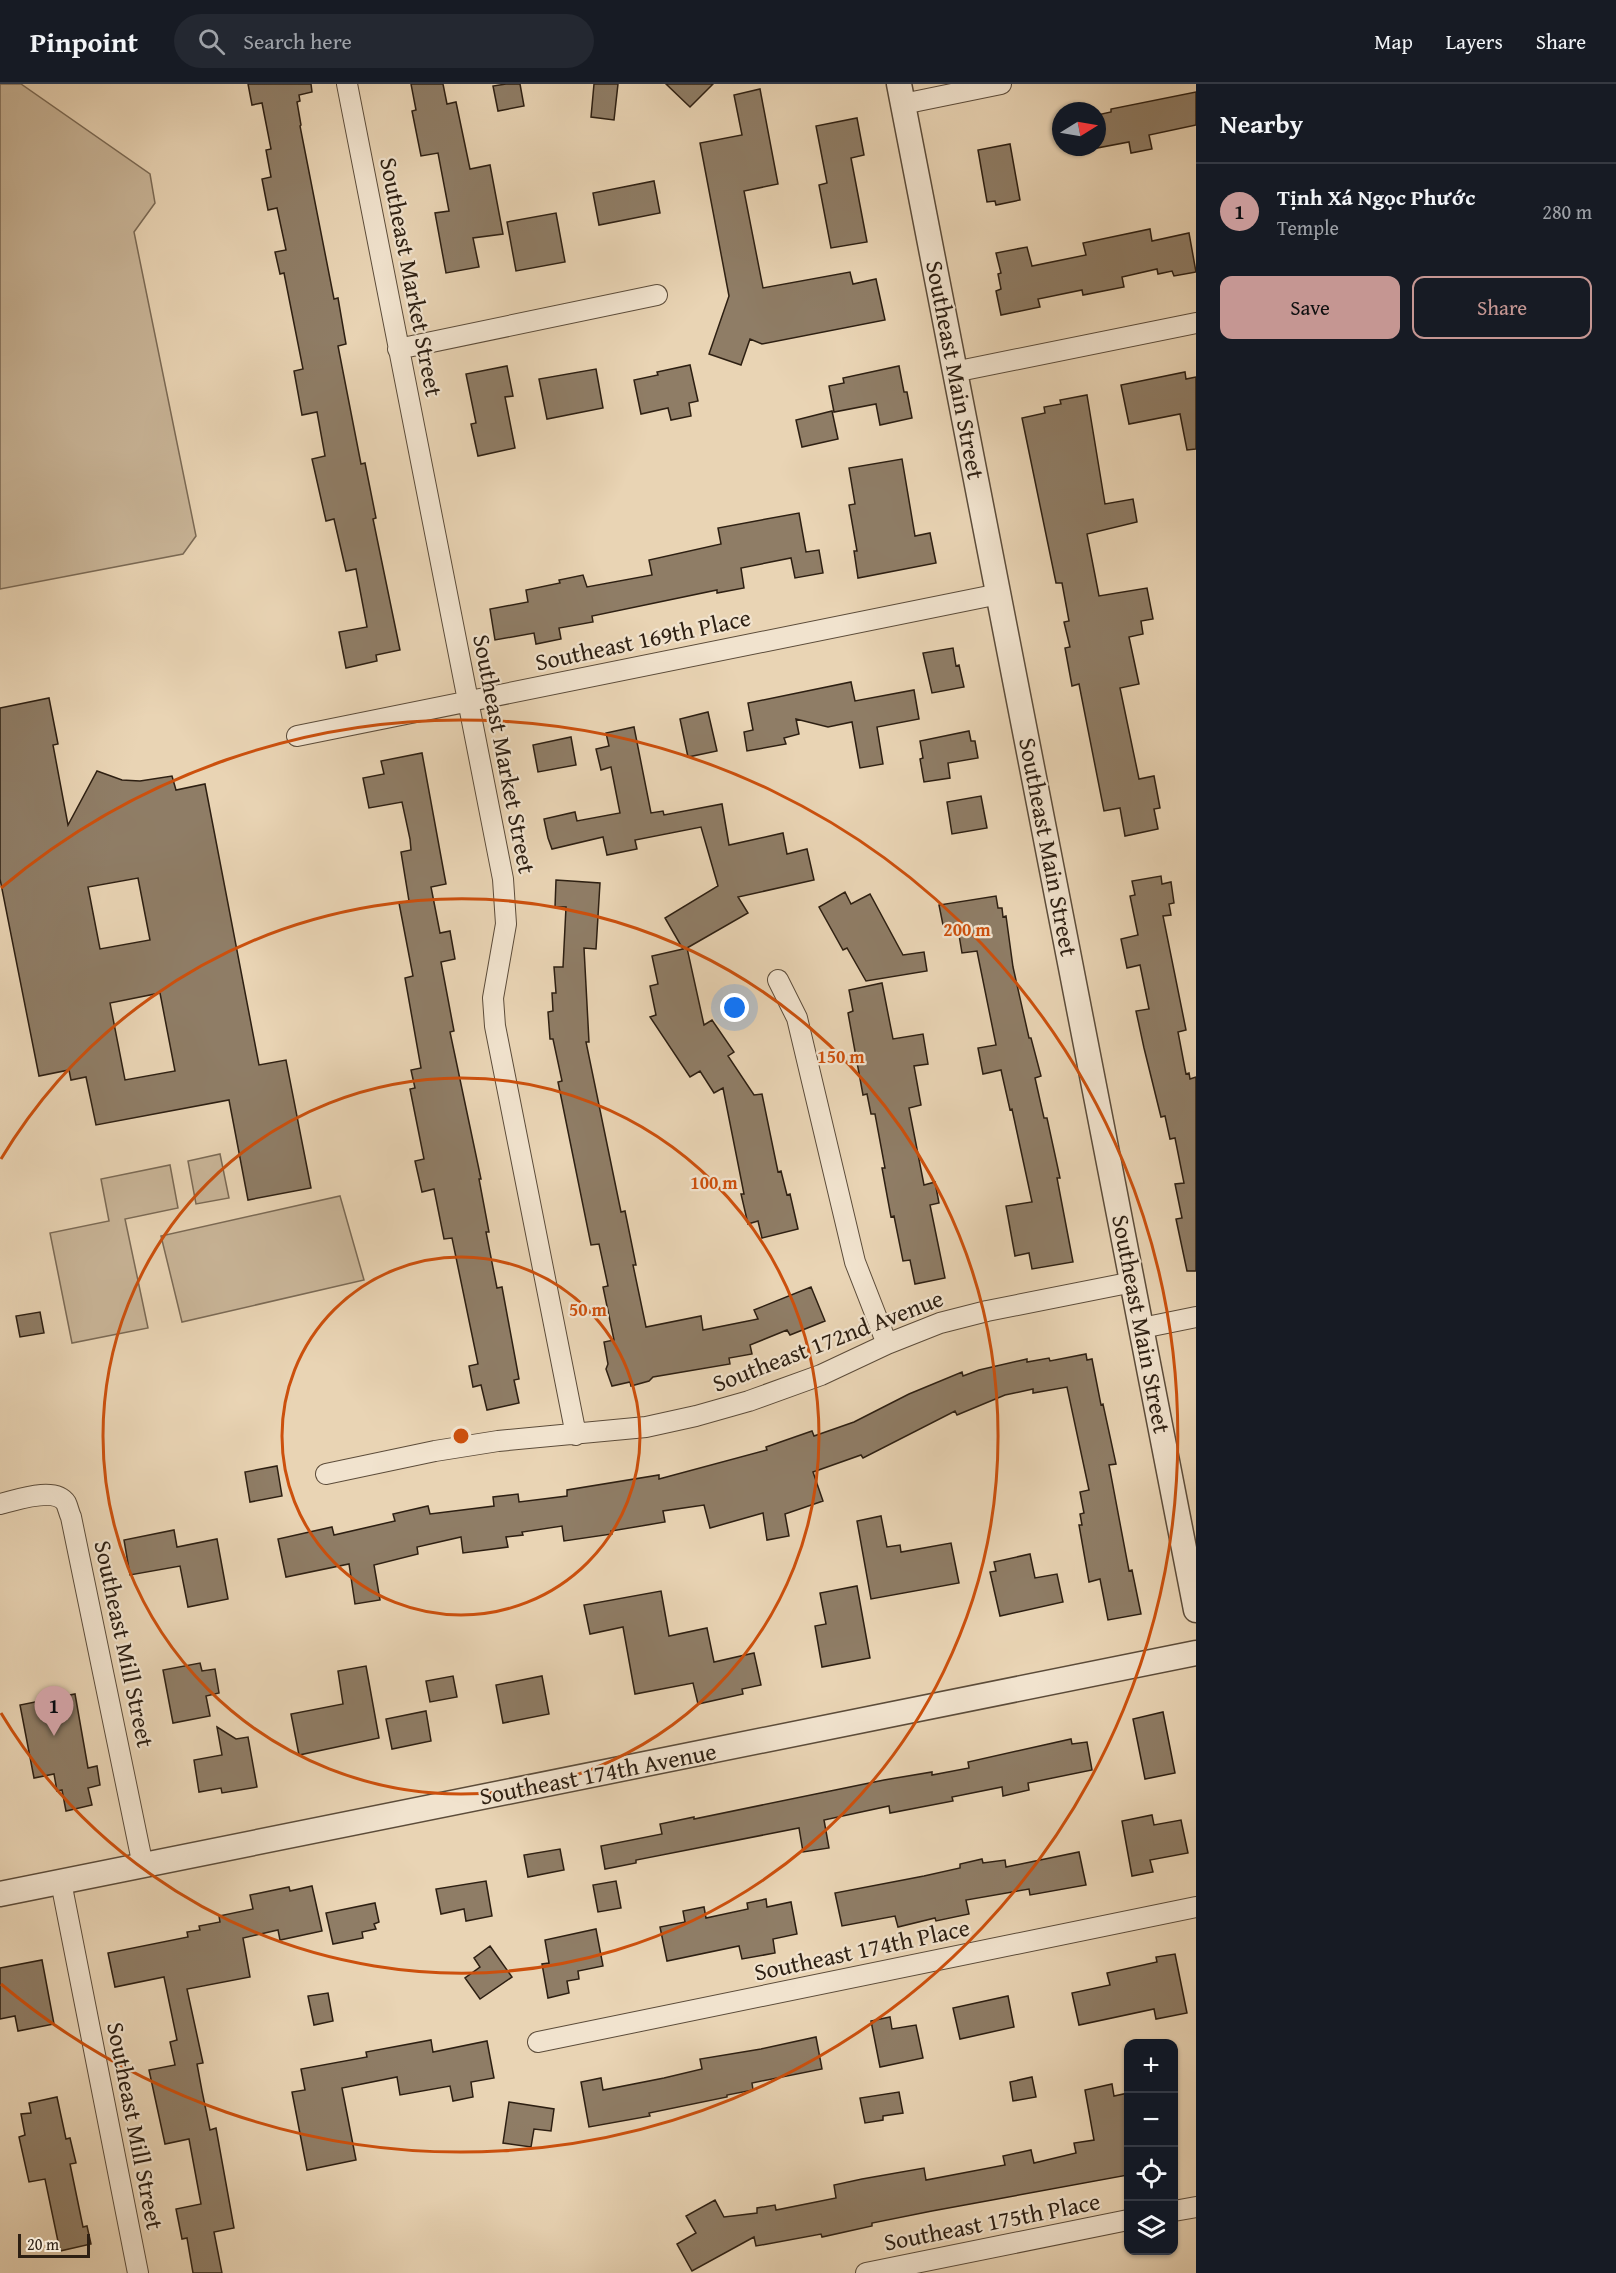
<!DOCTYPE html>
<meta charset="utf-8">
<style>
body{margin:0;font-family:"Gentium Book Plus",serif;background:#242831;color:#f1f3f6}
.controls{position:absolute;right:18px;bottom:18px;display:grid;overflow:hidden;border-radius:12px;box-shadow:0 2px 4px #0004}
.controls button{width:54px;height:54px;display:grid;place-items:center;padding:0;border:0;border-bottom:2px solid #363941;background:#171b24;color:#f1f3f6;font:30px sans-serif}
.compass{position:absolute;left:1052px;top:18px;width:54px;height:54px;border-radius:50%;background:#171b24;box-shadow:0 2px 4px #0004;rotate:79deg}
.scale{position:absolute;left:18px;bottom:15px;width:72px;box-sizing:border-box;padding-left:6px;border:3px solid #2d1f12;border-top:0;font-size:16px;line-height:21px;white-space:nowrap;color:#2d1f12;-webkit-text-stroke:4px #f1e3ce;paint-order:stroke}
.you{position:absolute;left:735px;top:924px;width:21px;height:21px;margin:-15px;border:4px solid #fff;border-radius:50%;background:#1a73e8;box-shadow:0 0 0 9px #1a73e833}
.badge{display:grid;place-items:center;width:39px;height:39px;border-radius:50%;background:#c59692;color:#111;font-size:20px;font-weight:700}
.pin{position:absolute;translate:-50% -50px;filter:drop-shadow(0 2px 3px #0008)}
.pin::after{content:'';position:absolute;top:32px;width:21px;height:18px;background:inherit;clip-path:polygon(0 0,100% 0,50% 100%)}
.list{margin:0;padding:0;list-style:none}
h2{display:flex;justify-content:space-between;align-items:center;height:78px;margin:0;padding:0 24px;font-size:26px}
h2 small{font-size:20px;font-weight:400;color:#9ea1a6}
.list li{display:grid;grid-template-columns:39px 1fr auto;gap:18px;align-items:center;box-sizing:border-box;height:96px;padding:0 24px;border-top:2px solid #363941}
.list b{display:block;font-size:22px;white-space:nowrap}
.list p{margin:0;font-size:20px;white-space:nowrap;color:#9ea1a6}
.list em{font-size:20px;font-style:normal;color:#9ea1a6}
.actions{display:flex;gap:12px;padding:18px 24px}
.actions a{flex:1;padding:14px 0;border:2px solid #c59692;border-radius:12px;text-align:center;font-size:21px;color:#c59692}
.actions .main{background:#c59692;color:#111}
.icon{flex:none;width:33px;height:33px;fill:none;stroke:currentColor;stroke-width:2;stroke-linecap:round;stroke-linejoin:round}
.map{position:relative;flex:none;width:1196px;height:2189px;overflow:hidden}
header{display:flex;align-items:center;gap:36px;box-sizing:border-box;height:84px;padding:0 30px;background:#171b24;border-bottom:2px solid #363941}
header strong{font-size:28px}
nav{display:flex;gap:33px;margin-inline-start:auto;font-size:21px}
.search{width:420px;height:54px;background:#242831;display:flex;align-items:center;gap:15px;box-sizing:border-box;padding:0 21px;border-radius:33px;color:#9ea1a6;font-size:22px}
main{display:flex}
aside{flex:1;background:#171b24}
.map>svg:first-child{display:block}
.green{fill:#c9b598;stroke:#7b6a55;stroke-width:1.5}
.building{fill:#8f7d66;stroke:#2d1f12;stroke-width:1.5;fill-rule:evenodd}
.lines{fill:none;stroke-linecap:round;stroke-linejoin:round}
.minor-casing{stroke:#5c4c3a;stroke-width:22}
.tertiary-casing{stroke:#5c4c3a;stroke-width:27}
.minor{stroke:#f1e3ce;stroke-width:20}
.tertiary{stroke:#f1e3ce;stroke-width:24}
.ring{fill:none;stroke:#cc500d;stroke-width:3}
.labels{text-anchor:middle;stroke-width:4.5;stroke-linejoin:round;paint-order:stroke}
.street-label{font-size:24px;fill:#2d1f12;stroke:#f1e3ce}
.centre{fill:#cc500d;stroke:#f1e3ce;stroke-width:3}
.ring-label{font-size:18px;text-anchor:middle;font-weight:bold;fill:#cc500d;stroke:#f1e3ce;stroke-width:4.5;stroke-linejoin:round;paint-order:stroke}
</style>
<header>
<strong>Pinpoint</strong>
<div class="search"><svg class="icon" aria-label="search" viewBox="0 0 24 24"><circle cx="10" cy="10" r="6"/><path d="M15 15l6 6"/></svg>Search here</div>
<nav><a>Map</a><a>Layers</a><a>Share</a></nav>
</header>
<main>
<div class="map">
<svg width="1196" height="2189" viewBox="0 0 1196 2189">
<rect width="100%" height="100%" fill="#e9d4b4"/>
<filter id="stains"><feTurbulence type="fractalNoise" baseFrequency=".00333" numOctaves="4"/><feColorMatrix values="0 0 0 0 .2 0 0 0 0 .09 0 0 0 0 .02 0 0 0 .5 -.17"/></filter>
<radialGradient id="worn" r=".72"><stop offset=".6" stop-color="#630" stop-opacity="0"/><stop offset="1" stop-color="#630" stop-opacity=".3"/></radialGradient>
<!-- green -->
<path class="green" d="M0 0H21L150 90 155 119 134 148 196 452 183 470 0 505Z
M220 1070 229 1114 196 1120 188 1077Z
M170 1081 178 1124 125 1135 148 1244 72 1259 50 1149 109 1137 101 1095Z
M340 1112 364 1196 182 1238 161 1152Z"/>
<!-- building -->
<path class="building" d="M248 0H311L312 8 299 11 300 17 297 18 301 41 300 42 334 215 338 214 346 260 338 262 361 380 365 379 376 434 373 435 400 566 376 571 377 577 346 584 339 548 367 543 356 485 346 487 334 435 326 437 312 375 325 372 317 328 302 331 294 287 303 285 284 189 280 190 275 168 286 166 277 124 268 126 262 95 271 93 266 66 271 65 262 19 252 21Z
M411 0H443L447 20 456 18 470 85 490 81 503 150 473 154 479 183 446 189 435 129 449 127 438 69 421 72 412 27 416 26Z
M506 0H520L524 22 498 27 493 2Z
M594 0H618L614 36 591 33Z
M666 0H713L690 23Z
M760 5 778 100 744 107 763 204 850 188 853 200 876 195 885 236 762 260 750 255 741 281 709 270 729 212 700 59 742 51 734 11Z
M1196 8V41L1149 51 1152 65 1131 69 1129 58 1097 64V31L1111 28V25Z
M857 34 864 71 851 74 867 158 831 164 819 101 827 99 816 42Z
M1010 60 1020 116 996 121 995 117 987 118 978 66Z
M654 97 660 129 599 141 593 109Z
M556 129 565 178 516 187 507 138Z
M1150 145 1152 157 1189 149 1196 188 1174 192 1172 187 1158 190 1157 185 1122 193 1124 203 1083 211 1082 206 1038 215 1040 223 1001 231 996 207 1001 205 998 190 1001 189 996 169 1027 163 1032 182 1086 171 1083 159Z
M690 281 698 317 689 319 691 332 671 336 668 324 641 330 634 296 658 291 657 288Z
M507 282 513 312 505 313 515 364 478 372 471 340 476 339 466 290Z
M899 282 904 308H907L912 334 880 341 876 320 834 328 829 302 844 299 843 294Z
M596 285 603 324 547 335 539 295Z
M1185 288 1186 295 1196 293V365L1187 366 1180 330 1129 340 1121 301Z
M1087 311 1105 420 1133 415 1137 438 1087 450 1099 512 1147 504 1153 535 1141 537 1143 550 1129 553 1139 600 1120 604 1139 695 1154 692 1160 724 1154 725 1158 745 1125 752 1120 724 1104 727 1079 600 1072 602 1065 564 1070 563 1064 538 1069 537 1062 499H1056L1022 334 1045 329 1044 323 1061 320 1060 316Z
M832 327 838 355 802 363 796 336Z
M902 375 915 452 930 449 936 479 858 494 854 467H857L849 421 855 420 849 384Z
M799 429 806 468 819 466 823 489 795 494 791 474 741 484 744 504 717 509V506L592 532 593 538 559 544 561 555 536 560 534 549 495 556 490 525 528 518 526 506 560 499 559 496 583 491 587 503 652 491 649 476 721 460 718 444Z
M953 564 956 582 959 581 964 603 932 609 923 569Z
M851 598 855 617 914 606 919 635 877 643 883 680 860 684 852 638 828 643 796 635 799 650 784 654 786 660 747 667 744 648 753 646 748 619Z
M49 614 58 660 53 661 68 741 97 687 122 696 140 697 172 692 176 706 205 700 259 981 286 976 311 1104 248 1116 229 1016 96 1041 86 993 71 996 69 986 39 992 0 795V624ZM138 794 150 856 100 865 88 803ZM160 909 175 987 125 996 110 919Z
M708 628 717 667 688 673 680 635Z
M634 643 651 729 663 727 664 731 722 720 729 761 783 749 787 770 807 765 814 796 738 813 748 829 687 864 704 941 712 936 734 968 728 972 754 1011 762 1010 778 1088 781 1087 787 1111 790 1110 798 1145 762 1154 758 1137 748 1140 741 1110H744L723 1004 714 1009 700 987 690 993 650 933 656 931 650 902 658 900 652 872 683 865 665 834 718 802 701 743 635 756 637 765 607 771 603 753 552 765 548 754 544 735 575 728 577 737 620 729 611 683 601 686 596 665 609 662 606 649Z
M969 647 971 657H975L978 674 948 679 950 694 924 698 920 675 923 674 920 657Z
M571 653 576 681 538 688 533 661Z
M422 669 446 800 431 803 440 849 450 847 455 875 441 878 454 947 450 948 481 1095H479L489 1148H486L497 1204 502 1203 519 1295 514 1296 519 1319 487 1326 481 1301 473 1303 469 1282 478 1280 452 1154 444 1155 434 1105 422 1108 415 1077 424 1075 410 1005 415 1004 411 986 421 984 405 894 413 892 399 819 409 817 401 768 411 766 410 755 402 718 369 724 363 694 384 690 381 677Z
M981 712 987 744 952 750 947 718Z
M1161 792 1162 800 1171 798 1174 819 1169 820 1171 831 1163 832 1186 946 1178 948 1186 990 1189 989 1190 995 1196 993V1187H1187L1176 1135 1182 1134 1175 1100 1184 1099 1175 1054 1170 1055 1165 1032 1161 1033 1144 964 1136 927 1149 925 1140 881 1127 884 1121 855 1138 851 1130 812 1135 811 1132 797Z
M556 796 600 799 596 865 584 864 589 958H586L621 1128 625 1127 636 1181H633L646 1243 701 1232 703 1246 758 1235 754 1226 811 1203 825 1237 790 1251 787 1246 750 1261 752 1270 729 1274 730 1280 653 1293 649 1297 631 1302 630 1298 612 1302 606 1285 608 1280 604 1258 614 1256 603 1203 608 1202 599 1160 591 1161 558 998 562 997 553 955H550L548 928 553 927 552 909H556L554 883H563L566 823H555Z
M845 808 851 820 870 810 903 871 924 868 927 887 866 897 847 864 843 866 819 823Z
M996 812 998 824H1002L1003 833 1006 832 1013 883 1029 954H1031L1041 992 1035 994 1044 1034H1047L1060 1094H1057L1073 1178 1032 1185 1029 1169 1015 1172 1006 1122 1032 1118 1012 1025 1010 1026 1001 986 983 990 978 964 996 961 977 867 962 869 957 839 943 841 939 821Z
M882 899 893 955 923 950 928 980 914 982 921 1021 909 1024 924 1101 935 1098 939 1119 930 1121 945 1194 915 1200 910 1176 903 1177 894 1132 891 1133 882 1084H885L875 1030H871L867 1010 863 1011 848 929 853 927 849 906Z
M40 1228 44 1249 20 1253 16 1232Z
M1086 1270 1087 1276 1092 1275 1101 1321 1103 1320 1116 1380 1109 1381 1129 1487 1132 1486 1141 1530 1108 1536 1100 1495 1089 1498 1079 1441H1082L1080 1430 1084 1429 1080 1408 1089 1406 1067 1303 1033 1309V1305L1005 1311 957 1331 955 1327 863 1374 861 1371 813 1388 823 1417 785 1430 789 1452 767 1456 763 1429 710 1444 704 1421 663 1427 665 1438 611 1447 612 1450 564 1457 562 1442 522 1448 523 1451 506 1453 508 1463 463 1469 461 1453 417 1463 418 1470 374 1481 380 1516 355 1520 349 1480 286 1493 278 1455 332 1443 334 1451 395 1437 393 1430 428 1422 430 1430 494 1422 493 1413 518 1410 519 1418 567 1412V1406L659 1391V1395L767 1366 766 1363 812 1347 814 1352 854 1338 909 1310 962 1288 963 1292 979 1286 1027 1275V1278L1049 1274 1050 1277Z
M277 1382 282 1412 250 1418 245 1388Z
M881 1432 887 1463 900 1461 901 1468 951 1459 959 1499 871 1515 857 1437Z
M174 1446 177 1463 217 1455 228 1515 188 1523 180 1482 130 1491 124 1456Z
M1030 1470 1035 1494 1057 1490 1063 1518 1000 1532 990 1488 996 1487 994 1478Z
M857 1502 870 1574 822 1583 815 1542 826 1540 820 1509Z
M661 1507 669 1552 707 1544 714 1578 754 1569 761 1601 742 1605 743 1610 698 1620 693 1599 635 1610 623 1543 590 1550 584 1521Z
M200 1579 202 1587 215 1585 219 1609 206 1612 210 1632 173 1639 163 1586Z
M366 1582 379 1654 299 1671 291 1630 343 1620 338 1587Z
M453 1592 457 1613 430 1618 426 1597Z
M542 1592 549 1630 503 1639 496 1601Z
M75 1610 88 1684 97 1682 100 1701 88 1704 92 1721 66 1727 62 1706 57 1707 54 1690 34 1694 20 1621Z
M426 1627 431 1657 392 1665 386 1635Z
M1163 1628 1175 1689 1145 1695 1133 1635Z
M217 1643 236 1655 248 1653 257 1703 222 1709 221 1704 199 1708 194 1676 222 1671Z
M1071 1655 1072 1660 1087 1658 1092 1686 1028 1699 1029 1706 1003 1712 1002 1703 952 1713 953 1717 890 1729 889 1722 824 1736 829 1764 803 1768 799 1744 636 1776V1779L605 1785 601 1762 662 1750 660 1740 694 1733V1735L884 1696 932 1688V1691L969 1684 968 1678Z
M1152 1731 1154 1741 1181 1736 1188 1769 1150 1776 1153 1788 1132 1792 1122 1737Z
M560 1765 564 1786 528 1793 524 1771Z
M1079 1768 1086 1801 1030 1811 1029 1805 966 1816 969 1830 936 1837 935 1834 898 1843 895 1832 842 1842 835 1809 924 1792 960 1784V1780L982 1775 983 1779 1005 1776 1006 1783Z
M486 1797 492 1832 466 1837 464 1825 441 1830 436 1805Z
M616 1797 621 1824 598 1828 593 1801Z
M312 1802 322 1847 280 1856 278 1846 243 1854 250 1893 187 1905 203 1979 197 1980 202 2007 210 2046 216 2044 234 2144 214 2148 222 2189H193L187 2154 182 2155 176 2125 201 2120 189 2055 165 2060 149 1986 175 1981 170 1958 177 1956 164 1893 115 1903 108 1869 188 1853 187 1848 200 1846 199 1842 220 1838 219 1832 253 1825 250 1811 289 1803 290 1807Z
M766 1815 767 1823 791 1818 797 1850 773 1855 775 1869 742 1875 739 1862 667 1877 660 1843 685 1838 683 1827 704 1823 706 1834 748 1825 747 1819Z
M375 1819 379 1838 374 1840 376 1845 362 1848 363 1854 333 1860 326 1829Z
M596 1845 603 1882 578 1887 579 1895 567 1897 569 1909 548 1914 542 1880 549 1879 545 1856Z
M490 1862 512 1893 480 1915 465 1894 480 1883 474 1874Z
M1175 1870 1187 1929 1156 1935 1154 1925 1079 1941 1072 1909 1110 1901 1107 1889 1157 1878 1156 1873Z
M42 1876 54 1940 18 1947 15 1932 0 1935V1884Z
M328 1909 333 1937 314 1941 308 1912Z
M1008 1912 1014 1943 960 1955 953 1924Z
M890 1933 892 1945 916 1941 923 1974 880 1983 871 1937Z
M816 1953 822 1985 752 1999 753 2006 727 2011V2013L649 2029 650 2032 589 2043 581 1998 601 1994 603 2006 664 1994 702 1985 700 1975 761 1965Z
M431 1956 433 1968 487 1957 494 1994 471 1998 473 2013 453 2017 450 2002 400 2011 397 1993 342 2004 356 2076 307 2086 292 2008 305 2006 301 1985 367 1973 366 1968Z
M1032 1993 1036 2013 1013 2017 1010 1998Z
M1112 2000 1114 2012 1128 2009V2091L932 2127 872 2139V2142L822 2153 821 2150 756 2162 754 2153 692 2187 677 2160 696 2149 686 2132 715 2116 724 2133 757 2129V2124L775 2121 776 2126 836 2114 834 2101 862 2095 924 2084 926 2096 1005 2081 1003 2072 1031 2066 1034 2079 1076 2069 1074 2059 1094 2056 1085 2006Z
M899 2008 903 2029 883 2032V2036L865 2039 860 2014Z
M57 2013 66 2055 70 2054 76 2079 70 2080 83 2143 87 2142 91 2160 60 2167 45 2095 29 2098 19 2053 25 2051 21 2030 31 2029 29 2019Z
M509 2018 554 2025 551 2047 534 2045 531 2063 503 2059Z"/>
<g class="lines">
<!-- minor casing -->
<g class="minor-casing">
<path id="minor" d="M347 0 503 795 506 840 493 914 495 942 576 1351
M903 20 1001 0
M398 265 657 211
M954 288 1196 239
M297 652 999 510
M778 896 797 934 855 1178 887 1260
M1142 1244 1196 1233
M326 1390 435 1367 498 1357 646 1343 696 1332 749 1317 821 1291 887 1260 940 1239 987 1227 1133 1198
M0 1420C17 1416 55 1402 66 1419 68 1423 69 1429 71 1433L143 1782
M61 1798 138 2189
M538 1958 1196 1823
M1174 2127 1196 2123
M866 2189 1128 2136"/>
</g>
<!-- tertiary casing -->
<g class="tertiary-casing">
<path id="tertiary" d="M899 0 1196 1526
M0 1810 1196 1569"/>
</g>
<!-- minor -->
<use href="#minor" class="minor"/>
<!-- tertiary -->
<use href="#tertiary" class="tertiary"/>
</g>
<!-- distance rings -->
<g class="ring">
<circle cx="461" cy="1352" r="179"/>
<circle cx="461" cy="1352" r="358"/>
<path d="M1 1075A537 537 0 1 1 1 1629"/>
<path d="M1 804A716 716 0 1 1 1 1900"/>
</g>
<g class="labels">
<!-- street labels -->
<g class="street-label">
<text transform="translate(411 193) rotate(79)" y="8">Southeast Market Street</text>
<text transform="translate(955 286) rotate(79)" y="8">Southeast Main Street</text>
<text transform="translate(643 556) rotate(-12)" y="8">Southeast 169th Place</text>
<text transform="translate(504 670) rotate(79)" y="8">Southeast Market Street</text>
<text transform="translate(1048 763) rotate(79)" y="8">Southeast Main Street</text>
<text transform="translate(1141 1240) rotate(79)" y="8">Southeast Main Street</text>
<text transform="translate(828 1257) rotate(-21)" y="8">Southeast 172nd Avenue</text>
<text transform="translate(124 1560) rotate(78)" y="8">Southeast Mill Street</text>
<text transform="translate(598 1690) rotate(-11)" y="8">Southeast 174th Avenue</text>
<text transform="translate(862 1866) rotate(-12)" y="8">Southeast 174th Place</text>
<text transform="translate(135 2042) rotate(79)" y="8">Southeast Mill Street</text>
<text transform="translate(992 2138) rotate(-11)" y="8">Southeast 175th Place</text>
</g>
</g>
<circle cx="461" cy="1352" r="9" class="centre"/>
<g class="ring-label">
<text x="967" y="852">200 m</text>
<text x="841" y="979">150 m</text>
<text x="714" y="1105">100 m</text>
<text x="588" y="1232">50 m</text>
</g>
<rect width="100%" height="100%" filter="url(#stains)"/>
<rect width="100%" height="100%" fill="url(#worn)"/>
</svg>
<div class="controls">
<button>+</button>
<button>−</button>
<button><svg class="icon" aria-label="locate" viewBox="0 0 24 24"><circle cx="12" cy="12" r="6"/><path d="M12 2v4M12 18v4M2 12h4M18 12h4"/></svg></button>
<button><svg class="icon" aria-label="layers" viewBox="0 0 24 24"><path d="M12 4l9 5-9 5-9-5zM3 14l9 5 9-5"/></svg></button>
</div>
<svg class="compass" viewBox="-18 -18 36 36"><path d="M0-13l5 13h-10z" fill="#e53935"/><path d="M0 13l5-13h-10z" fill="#9ea1a6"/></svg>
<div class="scale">20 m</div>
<div class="you"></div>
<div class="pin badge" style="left:54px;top:1652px">1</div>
</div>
<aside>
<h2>Nearby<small></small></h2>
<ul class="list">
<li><span class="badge">1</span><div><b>Tịnh Xá Ngọc Phước</b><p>Temple</p></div><em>280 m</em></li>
</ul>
<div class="actions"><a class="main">Save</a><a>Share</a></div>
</aside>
</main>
